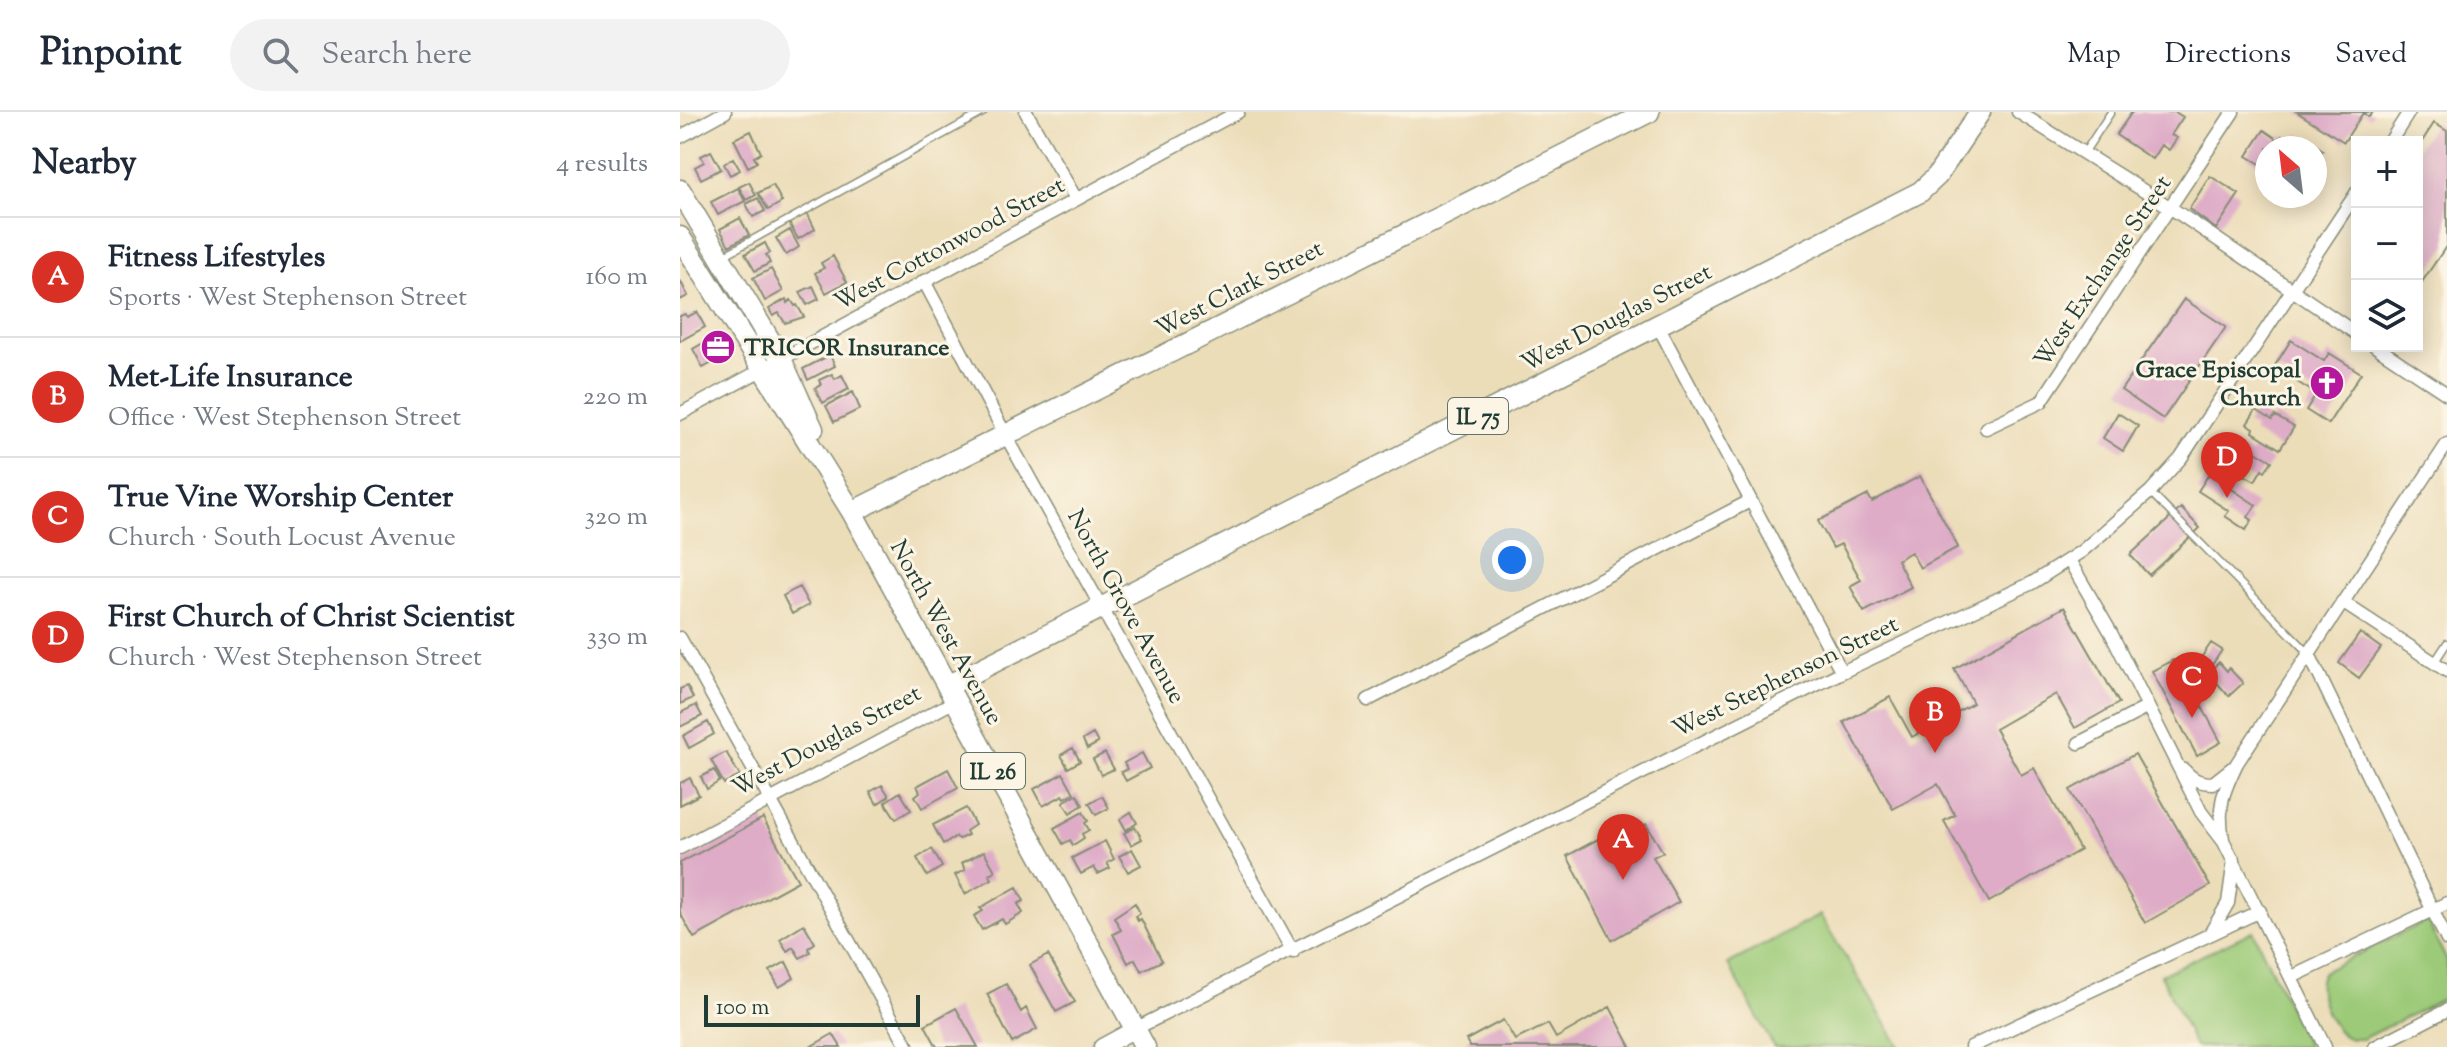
<!DOCTYPE html>
<meta charset="utf-8">
<style>
body{margin:0;font-family:"Sorts Mill Goudy",serif;background:#f2f2f3;color:#1f2937}
.controls{position:absolute;right:24px;top:24px;display:grid;overflow:hidden;border-radius:0px;box-shadow:0 4px 20px #0003}
.controls button{width:72px;height:72px;display:grid;place-items:center;padding:0;border:0;border-bottom:2px solid #e0e1e3;background:#fff;color:#1f2937;font:40px sans-serif}
.compass{position:absolute;left:1575px;top:24px;width:72px;height:72px;border-radius:50%;background:#fff;box-shadow:0 4px 20px #0003;rotate:332deg}
.scale{position:absolute;left:24px;bottom:20px;width:216px;box-sizing:border-box;padding-left:8px;border:4px solid #1f3d34;border-top:0;font-size:22px;line-height:28px;white-space:nowrap;color:#1f3d34;-webkit-text-stroke:6px #fcf5e5;paint-order:stroke}
.you{position:absolute;left:832px;top:448px;width:28px;height:28px;margin:-20px;border:6px solid #fff;border-radius:50%;background:#1a73e8;box-shadow:0 0 0 12px #1a73e833}
.badge{display:grid;place-items:center;width:52px;height:52px;border-radius:50%;background:#d93025;color:#fff;font-size:26px;font-weight:700}
.pin{position:absolute;translate:-50% -66px;filter:drop-shadow(0 2px 4px #0008)}
.pin::after{content:'';position:absolute;top:42px;width:28px;height:24px;background:inherit;clip-path:polygon(0 0,100% 0,50% 100%)}
.list{margin:0;padding:0;list-style:none}
h2{display:flex;justify-content:space-between;align-items:center;height:104px;margin:0;padding:0 32px;font-size:34px}
h2 small{font-size:26px;font-weight:400;color:#747a83}
.list li{display:grid;grid-template-columns:52px 1fr auto;gap:24px;align-items:center;box-sizing:border-box;height:120px;padding:0 32px;border-top:2px solid #e0e1e3}
.list b{display:block;font-size:30px;white-space:nowrap}
.list p{margin:0;font-size:26px;white-space:nowrap;color:#747a83}
.list em{font-size:26px;font-style:normal;color:#747a83}
.icon{flex:none;width:44px;height:44px;fill:none;stroke:currentColor;stroke-width:2;stroke-linecap:round;stroke-linejoin:round}
.map{position:relative;flex:none;width:1767px;height:935px;overflow:hidden}
header{display:flex;align-items:center;gap:48px;box-sizing:border-box;height:112px;padding:0 40px;background:#fff;border-bottom:2px solid #e0e1e3}
header strong{font-size:38px}
nav{display:flex;gap:44px;margin-inline-start:auto;font-size:28px}
.search{width:560px;height:72px;background:#f2f2f3;display:flex;align-items:center;gap:20px;box-sizing:border-box;padding:0 28px;border-radius:44px;color:#747a83;font-size:30px}
main{display:flex}
aside{flex:1;background:#fff}
.map>svg:first-child{display:block}
.green{fill:#9cca78;stroke:#5e8456;stroke-width:2}
.building{fill:#deacc7}
.lines{fill:none;stroke-linecap:round;stroke-linejoin:round}
.service-casing{stroke:#868d76;stroke-width:9}
.minor-casing{stroke:#868d76;stroke-width:15}
.tertiary-casing{stroke:#868d76;stroke-width:19}
.primary-casing{stroke:#868d76;stroke-width:23}
.service{stroke:#fff;stroke-width:6}
.minor{stroke:#fff;stroke-width:12}
.tertiary{stroke:#fff;stroke-width:16}
.primary{stroke:#fff;stroke-width:20}
.labels{text-anchor:middle;stroke-width:6;stroke-linejoin:round;paint-order:stroke}
.shield{fill:#fcf5e5;stroke:#617469;stroke-width:2}
.shield-label{font-size:22px;font-weight:bold;fill:#1f3d34}
.street-label{font-size:24px;fill:#1f3d34;stroke:#fcf5e5}
.poi-label{font-size:24px;font-weight:bold;fill:#1f3d34;stroke:#fcf5e5;text-anchor:start}
</style>
<header>
<strong>Pinpoint</strong>
<div class="search"><svg class="icon" aria-label="search" viewBox="0 0 24 24"><circle cx="10" cy="10" r="6"/><path d="M15 15l6 6"/></svg>Search here</div>
<nav><a>Map</a><a>Directions</a><a>Saved</a></nav>
</header>
<main>
<aside>
<h2>Nearby<small>4 results</small></h2>
<ul class="list">
<li><span class="badge">A</span><div><b>Fitness Lifestyles</b><p>Sports · West Stephenson Street</p></div><em>160 m</em></li>
<li><span class="badge">B</span><div><b>Met-Life Insurance</b><p>Office · West Stephenson Street</p></div><em>220 m</em></li>
<li><span class="badge">C</span><div><b>True Vine Worship Center</b><p>Church · South Locust Avenue</p></div><em>320 m</em></li>
<li><span class="badge">D</span><div><b>First Church of Christ Scientist</b><p>Church · West Stephenson Street</p></div><em>330 m</em></li>
</ul>
</aside>
<div class="map">
<svg width="1767" height="935" viewBox="0 0 1767 935">
<rect width="100%" height="100%" fill="#fcf5e5"/>
<filter id="ink" filterUnits="userSpaceOnUse"><feTurbulence type="fractalNoise" baseFrequency=".0125" numOctaves="2"/><feDisplacementMap in="SourceGraphic" scale="16" xChannelSelector="R" yChannelSelector="G"/><feConvolveMatrix kernelMatrix="1 2 1 2 8 2 1 2 1" color-interpolation-filters="sRGB"/></filter>
<filter id="wash" filterUnits="userSpaceOnUse"><feTurbulence type="fractalNoise" baseFrequency=".006" numOctaves="4" result="noise"/><feDisplacementMap in="SourceGraphic" scale="32" xChannelSelector="R" yChannelSelector="G"/><feGaussianBlur stdDeviation="1.8" result="paint"/><feColorMatrix in="noise" values="0 0 0 0 0 0 0 0 0 0 0 0 0 0 0 0 0 1.4 0 .05"/><feComposite in="paint" operator="in"/></filter>
<g filter="url(#wash)">
<rect width="100%" height="100%" fill="#ecddb9"/>
<!-- green -->
<path class="green" d="M1140 803 1220 935H1094L1048 852Z
M1747 809 1767 849V885L1682 927C1675 927 1669 928 1663 923 1648 912 1632 875 1644 859Z
M1573 819 1628 935H1515L1481 863Z"/>
<g id="blocks">
<!-- building -->
<path class="building" d="M1452 0H1495L1503 5 1491 23 1497 26 1489 38 1481 33 1472 47 1436 23Z
M1617 0H1693L1689 5 1683 1 1664 30Z
M1754 11 1767 19V133L1742 170 1737 167V37Z
M1584 18 1600 29 1602 24 1614 31 1619 22 1643 38 1635 50V36H1587V61L1580 56 1582 53 1567 44Z
M71 19 81 41 74 45 77 50 68 55 54 27Z
M31 39 41 57 21 67 15 55 24 50 21 44Z
M53 46 60 58 50 63 44 52Z
M1530 64 1559 82 1536 117 1509 97Z
M69 70 76 83 66 88 59 75Z
M93 73 102 90 88 98 78 81Z
M58 76 65 89 38 103 31 90Z
M78 86 85 99 73 105 66 92Z
M127 101 135 117 118 127 109 111Z
M60 106 69 123 49 134 40 117Z
M110 118 119 135 106 143 96 126Z
M85 131 90 141 86 143 90 151 75 159 65 142Z
M153 144 167 170 146 181 135 161 144 156 141 151Z
M91 157 103 179 85 189 73 166Z
M0 168 8 184 0 188Z
M133 174 139 187 127 193 120 180Z
M106 187 107 191 111 188 115 194 117 193 124 205 105 211 99 201 93 204 89 197Z
M1504 187 1546 215 1483 307 1441 278Z
M17 200 25 215 0 229V204L5 202 7 205Z
M37 223 48 242 23 256 13 237Z
M1611 228 1644 249 1649 241 1681 261 1648 312 1626 298 1636 282 1594 255Z
M150 243 155 254 128 268 123 257Z
M152 262 155 267 162 263 169 277 143 291 135 276 141 273 139 268Z
M173 280 180 297 154 310 146 294Z
M1576 298 1592 308 1595 304 1614 315 1600 337 1573 320 1574 316 1567 312Z
M1438 301 1458 314 1443 339 1423 326Z
M1553 331 1571 342 1574 338 1592 349 1585 359 1582 357 1575 369 1559 360 1557 363 1544 356 1549 347 1545 344Z
M1529 362 1576 393 1568 405 1572 408 1566 418 1545 404 1549 399 1518 379Z
M1240 364 1278 435 1240 456 1231 440 1217 448 1231 475 1184 500 1170 474 1181 468 1161 432 1153 436 1138 409 1188 383 1192 390Z
M1501 396 1520 416 1469 463 1450 443Z
M119 475 129 493 112 502 103 484Z
M1384 495 1439 591 1395 616 1376 582 1315 617 1341 663 1354 656 1400 738 1309 790 1264 709 1275 703 1258 672 1213 697 1164 610 1210 585 1232 625 1293 591 1274 557Z
M1680 521 1701 536 1679 566 1659 551Z
M1531 531 1542 538 1530 556 1519 549Z
M1508 544 1518 561 1507 567 1541 630 1517 644 1472 559 1493 548 1495 551Z
M1539 550 1547 559 1549 556 1563 571 1549 584 1528 561Z
M7 574 13 586 0 592V577Z
M16 593 22 604 0 615V601Z
M28 610 34 622 9 636 3 624Z
M413 622 418 631 407 637 403 628Z
M393 636 400 649 388 656 381 643Z
M46 640 60 664 44 672 31 648Z
M425 641 434 657 421 663 413 647Z
M462 641 470 656 446 669 441 660 447 657 444 651Z
M1455 642 1530 774 1465 811 1390 678Z
M268 657 278 676 242 696 235 684 240 680 237 674Z
M34 658 40 669 27 677 21 665Z
M383 661 394 681 385 686 383 683 363 694 354 677Z
M10 666 19 683 0 693V671Z
M202 673 209 684 197 692 190 680Z
M220 680 231 698 216 707 205 690Z
M397 682 403 693 390 701 383 690Z
M422 684 429 696 416 703 409 691Z
M286 696 295 713 286 719 288 723 279 727 276 725 263 732 253 713Z
M403 700 408 709 405 711 409 718 402 722 404 726 393 733 390 728 383 732 374 716Z
M451 700 457 711 446 718 440 707Z
M83 706 118 769 14 826 0 801V751Z
M953 708 957 717 966 712 983 740 973 745 999 790 932 828 887 744Z
M455 715 462 727 451 733 444 721Z
M425 729 434 747 427 751 430 756 418 762 414 755 401 762 392 746Z
M252 737 262 755 247 764 237 746Z
M452 737 461 753 448 760 439 744Z
M304 739 315 759 309 762 312 767 285 782 275 763 285 758 282 751Z
M337 775 344 789 338 792 343 801 325 812 322 807 302 818 294 804 303 799 300 796Z
M455 791 460 801 455 804 458 809 461 807 482 849 461 859 455 847 448 851 433 822 441 818 434 805Z
M124 812 135 831 128 836 130 840 120 846 113 835 107 839 100 827Z
M368 843 395 890 376 900 350 853Z
M106 850 114 866 99 875 90 859Z
M326 872 341 900 346 896 357 917 332 931 307 882Z
M930 895 951 935H790L786 928 823 908 835 928 868 912 876 926Z
M276 896 298 935H257L245 913Z
M153 922 161 935H130Z"/>
</g>
</g>
<g filter="url(#ink)">
<use href="#blocks" fill-opacity="0" stroke="#868d76" stroke-width="2"/>
<g class="lines">
<!-- service casing -->
<g class="service-casing">
<path id="service" d="M1404 41 1431 0
M43 144 304 0
M1470 380 1628 540
M1754 551 1767 531"/>
</g>
<!-- minor casing -->
<g class="minor-casing">
<path id="minor" d="M346 0 396 87
M1338 0 1491 96 1677 222
M0 25 45 0
M1710 30 1729 0
M244 169 325 322 613 840
M978 214 1162 560
M1695 234 1767 282
M0 302 558 0
M1306 316 1361 290 1553 0
M1389 448 1430 519 1521 700 1544 730 1645 935
M1662 490 1767 559
M0 526 228 935
M1628 540 1767 828
M688 588 1070 389
M1399 631 1468 595
M1504 658C1513 668 1520 671 1533 671L1552 656
M1543 727C1537 694 1543 680 1557 651L1767 332
M0 736 275 589
M1531 820 1548 791 1554 748
M1612 865 1767 791
M455 917 1162 560 1352 471 1402 439 1470 380 1501 346 1677 80
M1291 935 1580 799
M1695 935 1767 898"/>
</g>
<!-- tertiary casing -->
<g class="tertiary-casing">
<path id="tertiary" d="M422 935 455 917"/>
</g>
<!-- primary casing -->
<g class="primary-casing">
<path id="primary" d="M0 78 101 247 133 317
M0 125 172 400 465 935
M172 400 969 0
M267 574 1240 80 1257 64 1300 0"/>
</g>
<!-- service -->
<use href="#service" class="service"/>
<!-- minor -->
<use href="#minor" class="minor"/>
<!-- tertiary -->
<use href="#tertiary" class="tertiary"/>
<!-- primary -->
<use href="#primary" class="primary"/>
</g>
</g>
<!-- icons -->
<defs>
<g id="office-disc" transform="scale(1.8)"><circle r="9.5" fill="#b5179e" stroke="#fcf5e5"/><path d="M-6-3h4V-5.5h4V-3h4V5H-6ZM-1-4.5V-3h2v-1.5ZM-6 0V1H6V0Z" fill="#fff"/></g>
<g id="church-disc" transform="scale(1.8)"><circle r="9.5" fill="#b5179e" stroke="#fcf5e5"/><path d="M-1.2-6h2.4v3.5h3.3v2.4h-3.3V6h-2.4V-.1h-3.3v-2.4h3.3Z" fill="#fff"/></g>
</defs>
<g fill-rule="evenodd">
<use href="#office-disc" x="38" y="235"/>
<use href="#church-disc" x="1647" y="271"/>
</g>
<g class="labels">
<!-- shield labels -->
<g class="shield">
<rect x="768" y="286" width="60" height="36" rx="6"/>
<rect x="281" y="641" width="64" height="36" rx="6"/>
</g>
<g class="shield-label">
<text x="798" y="312">IL 75</text>
<text x="313" y="667">IL 26</text>
</g>
<!-- street labels -->
<g class="street-label">
<text transform="translate(269 131) rotate(-28)" y="8">West Cottonwood Street</text>
<text transform="translate(1422 159) rotate(-56)" y="8">West Exchange Street</text>
<text transform="translate(559 176) rotate(-27)" y="8">West Clark Street</text>
<text transform="translate(936 205) rotate(-27)" y="8">West Douglas Street</text>
<text transform="translate(447 494) rotate(61)" y="8">North Grove Avenue</text>
<text transform="translate(267 520) rotate(61)" y="8">North West Avenue</text>
<text transform="translate(1105 564) rotate(-26)" y="8">West Stephenson Street</text>
<text transform="translate(146 628) rotate(-28)" y="8">West Douglas Street</text>
</g>
<!-- poi labels -->
<g class="poi-label">
<text x="64" y="243">TRICOR Insurance</text>
<text x="1621" y="265" text-anchor="end">Grace Episcopal<tspan x="1621" dy="28">Church</tspan></text>
</g>
</g>
</svg>
<div class="controls">
<button>+</button>
<button>−</button>
<button><svg class="icon" aria-label="layers" viewBox="0 0 24 24"><path d="M12 4l9 5-9 5-9-5zM3 14l9 5 9-5"/></svg></button>
</div>
<svg class="compass" viewBox="-18 -18 36 36"><path d="M0-13l5 13h-10z" fill="#e53935"/><path d="M0 13l5-13h-10z" fill="#747a83"/></svg>
<div class="scale">100 m</div>
<div class="you"></div>
<div class="pin badge" style="left:943px;top:768px">A</div>
<div class="pin badge" style="left:1255px;top:641px">B</div>
<div class="pin badge" style="left:1512px;top:606px">C</div>
<div class="pin badge" style="left:1547px;top:386px">D</div>
</div>
</main>
